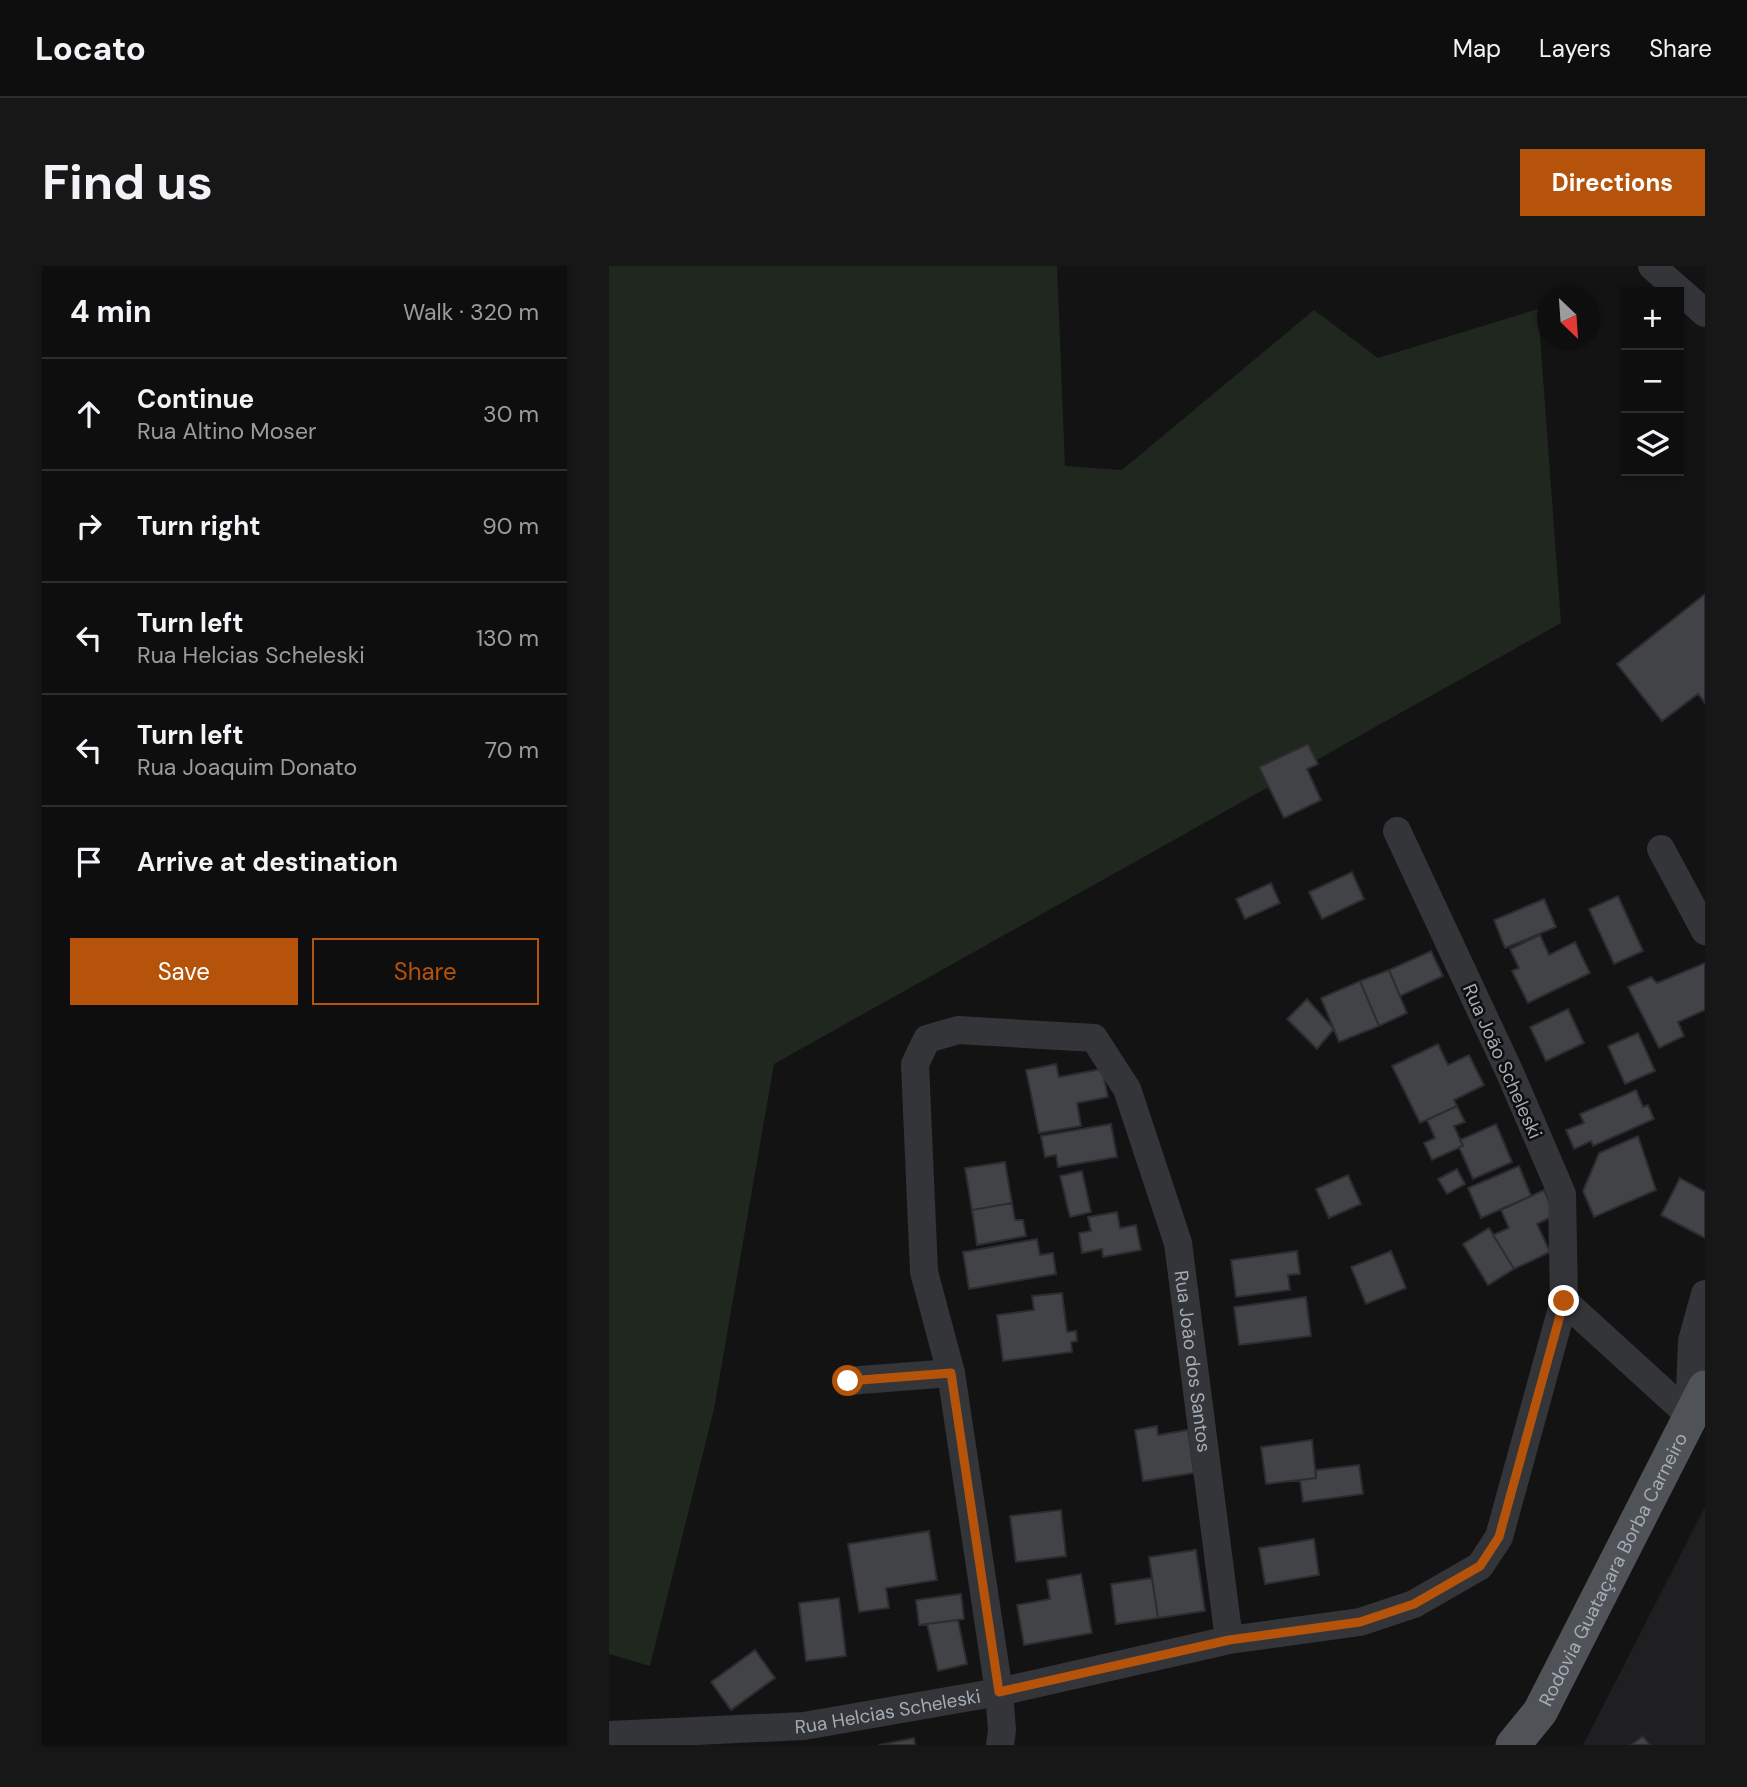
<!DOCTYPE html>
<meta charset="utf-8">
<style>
body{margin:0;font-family:"DM Sans",sans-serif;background:#171718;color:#f1f3f6}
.controls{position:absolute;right:21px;top:21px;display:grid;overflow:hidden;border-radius:0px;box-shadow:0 2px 5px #0004}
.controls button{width:63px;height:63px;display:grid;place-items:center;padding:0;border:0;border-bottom:2px solid #2e2e2f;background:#0e0e0f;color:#f1f3f6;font:35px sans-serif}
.compass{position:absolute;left:928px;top:21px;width:63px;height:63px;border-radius:50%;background:#0e0e0f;box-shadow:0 2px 5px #0004;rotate:155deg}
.stop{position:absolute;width:21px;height:21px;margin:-16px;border:5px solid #b45309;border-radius:50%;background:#fff}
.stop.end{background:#b45309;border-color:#fff;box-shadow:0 2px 7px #0008}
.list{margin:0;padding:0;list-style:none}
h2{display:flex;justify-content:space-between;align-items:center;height:91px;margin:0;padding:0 28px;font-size:30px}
h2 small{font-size:23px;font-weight:400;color:#9b9c9e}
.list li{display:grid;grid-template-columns:46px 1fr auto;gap:21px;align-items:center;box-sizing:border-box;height:112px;padding:0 28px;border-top:2px solid #2e2e2f}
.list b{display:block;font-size:26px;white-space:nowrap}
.list p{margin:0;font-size:23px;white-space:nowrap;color:#9b9c9e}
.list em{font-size:23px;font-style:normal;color:#9b9c9e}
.actions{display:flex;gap:14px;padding:21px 28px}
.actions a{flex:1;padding:16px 0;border:2px solid #b45309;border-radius:0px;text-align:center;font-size:24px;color:#b45309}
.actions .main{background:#b45309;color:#fff}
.icon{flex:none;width:38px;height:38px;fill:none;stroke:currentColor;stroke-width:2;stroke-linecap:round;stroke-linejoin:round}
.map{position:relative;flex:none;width:1096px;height:1479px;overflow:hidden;border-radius:0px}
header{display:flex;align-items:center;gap:42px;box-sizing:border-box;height:98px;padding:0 35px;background:#0e0e0f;border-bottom:2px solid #2e2e2f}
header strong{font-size:33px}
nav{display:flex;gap:38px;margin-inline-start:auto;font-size:24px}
.intro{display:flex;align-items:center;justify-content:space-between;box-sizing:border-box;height:168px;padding:0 42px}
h1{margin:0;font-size:49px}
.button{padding:18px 32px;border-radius:0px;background:#b45309;color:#fff;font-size:24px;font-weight:700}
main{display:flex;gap:42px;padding:0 42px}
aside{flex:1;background:#0e0e0f;border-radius:0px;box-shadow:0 2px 5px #0004}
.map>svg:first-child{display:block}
.built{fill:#1f1f21}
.green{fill:#1f271f}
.building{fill:#414347;stroke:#2c2d30;stroke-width:2}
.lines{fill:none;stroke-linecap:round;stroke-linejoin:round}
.minor{stroke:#333539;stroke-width:28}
.major{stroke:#4f5358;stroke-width:35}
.route{stroke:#b45309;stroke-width:9}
.labels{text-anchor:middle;stroke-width:5;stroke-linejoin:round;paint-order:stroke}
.street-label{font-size:19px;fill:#a4acb5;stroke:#0e0e0f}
</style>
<header>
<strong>Locato</strong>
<nav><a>Map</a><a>Layers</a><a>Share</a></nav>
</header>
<div class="intro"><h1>Find us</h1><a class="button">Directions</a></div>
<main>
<aside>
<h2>4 min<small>Walk · 320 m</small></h2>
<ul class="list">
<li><svg class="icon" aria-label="ahead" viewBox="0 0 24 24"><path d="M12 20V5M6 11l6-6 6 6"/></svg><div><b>Continue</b><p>Rua Altino Moser</p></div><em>30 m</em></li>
<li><svg class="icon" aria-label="right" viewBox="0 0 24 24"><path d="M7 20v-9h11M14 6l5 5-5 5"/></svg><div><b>Turn right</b></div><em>90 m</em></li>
<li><svg class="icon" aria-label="left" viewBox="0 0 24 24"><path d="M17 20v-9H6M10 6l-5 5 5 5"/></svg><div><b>Turn left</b><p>Rua Helcias Scheleski</p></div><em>130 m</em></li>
<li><svg class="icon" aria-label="left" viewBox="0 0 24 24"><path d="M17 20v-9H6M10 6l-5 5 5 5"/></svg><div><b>Turn left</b><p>Rua Joaquim Donato</p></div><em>70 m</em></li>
<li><svg class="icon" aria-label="arrive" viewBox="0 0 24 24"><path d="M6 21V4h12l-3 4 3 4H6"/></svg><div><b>Arrive at destination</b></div></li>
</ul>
<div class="actions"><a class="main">Save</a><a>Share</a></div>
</aside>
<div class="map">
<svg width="1096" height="1479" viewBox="0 0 1096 1479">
<rect width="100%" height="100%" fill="#131314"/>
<!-- built -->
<path class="built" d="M1096 1241V1479H974Z"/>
<!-- green -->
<path class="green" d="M0 0H448L456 200 513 204 705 44 769 92 929 43 952 357 165 798 105 1143 41 1400 0 1388Z"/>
<!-- building -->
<path class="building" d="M1096 328V437L1089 428 1053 455 1008 398Z
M699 478 709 498 698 503 712 534 675 552 650 501Z
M743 606 755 633 713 653 700 626Z
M662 617 671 637 636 653 627 633Z
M1009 630 1034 685 1005 698 980 643Z
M935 633 947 661 896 682 885 654Z
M931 669 940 689 966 676 981 707 919 737 903 705 910 702 901 683Z
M822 685 834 710 791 730 780 704Z
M1096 697V744L1069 756 1075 770 1050 782 1019 721 1042 711 1048 717Z
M780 704 798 747 770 760 751 715Z
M751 715 770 760 730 776 712 732Z
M698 733 725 763 708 783 678 753Z
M959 743 975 777 937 795 921 761Z
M1029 767 1046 805 1016 818 999 780Z
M829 778 839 799 860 789 875 819 845 834 848 840 811 857 783 800Z
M447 798 450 811 493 803 499 831 468 837 472 860 430 867 417 804Z
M1027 824 1034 841 1039 839 1045 853 984 880 982 875 965 883 957 864 975 857 971 848Z
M848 840 856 856 845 860 854 880 823 894 815 877 826 872 818 854Z
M502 858 508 891 449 901 447 889 436 891 432 870Z
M887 858 903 896 864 913 850 881 854 880 851 874Z
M1029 870 1047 924 985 951 974 925 990 887Z
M396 896 403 937 363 944 356 902Z
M910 900 922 930 872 952 859 922Z
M848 903 856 918 838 928 829 913Z
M473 905 482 946 461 951 451 910Z
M739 909 752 938 720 952 707 923Z
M1071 912 1096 926V972L1052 949Z
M935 924 946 949 928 958 941 986 905 1003 884 969 900 962 892 944Z
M403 937 406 954H414L417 970 368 979 363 944Z
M508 946 511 962 527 959 532 984 494 991 493 983 473 987 470 967 482 965 479 951Z
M880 962 905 1003 879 1019 854 978Z
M428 973 431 989 444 987 447 1008 360 1023 354 986Z
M688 985 691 1008 679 1009 681 1024 627 1031 622 994Z
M782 985 797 1022 757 1038 742 1001Z
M453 1027 458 1066 467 1065 468 1075 462 1076 463 1086 394 1095 388 1049 425 1044 423 1030Z
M697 1031 702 1070 630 1079 625 1041Z
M548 1160 549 1169 579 1164 585 1207 534 1215 526 1164Z
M703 1174 707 1212 657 1218 652 1181Z
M750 1199 754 1228 694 1236 691 1214 707 1212V1204Z
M452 1244 457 1290 407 1296 401 1250Z
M320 1265 328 1314 277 1322 280 1342 250 1346 239 1278Z
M705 1273 710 1309 656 1318 650 1282Z
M587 1284 596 1345 549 1352 540 1291Z
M472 1308 483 1367 415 1379 408 1339 441 1333 438 1314Z
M543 1312 549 1352 507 1358 502 1318Z
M352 1328 355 1353 310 1359 307 1334Z
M230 1332 237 1390 197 1395 190 1337Z
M349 1354 358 1398 329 1405 318 1358Z
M146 1384 166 1412 122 1444 102 1416Z
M1034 1470 1041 1479H1022Z
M305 1472 306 1479H270Z"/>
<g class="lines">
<!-- minor -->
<g class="minor">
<path d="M1043 0 1096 47"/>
<path d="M1052 583 1096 665"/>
<path d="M955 1035 1080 1149 1096 1147"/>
<path d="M239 1115 342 1107"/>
<path d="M1080 1149 1083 1075 1096 1028"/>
<path id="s1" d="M0 1469 195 1460 390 1426 620 1374 751 1356 805 1338 871 1300 890 1271 955 1035 953 928 901 807 788 565"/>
<path id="s2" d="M391 1479 393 1464 390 1426 342 1107 315 1006 306 798 318 773 349 764 485 772 518 823 569 977 620 1374"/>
</g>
<!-- major -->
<path class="major" id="s3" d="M904 1479 931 1446 1096 1122"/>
</g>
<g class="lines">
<!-- route -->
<path class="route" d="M239 1115 342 1107 390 1426 620 1374 751 1356 805 1338 871 1300 890 1271 955 1035"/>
</g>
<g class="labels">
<!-- street labels -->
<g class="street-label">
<text transform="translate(894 795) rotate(66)" y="7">Rua João Scheleski</text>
<text dy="7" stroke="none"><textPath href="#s2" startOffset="1227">Rua João dos Santos</textPath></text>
<text dy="7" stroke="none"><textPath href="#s3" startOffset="203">Rodovia Guataçara Borba Carneiro</textPath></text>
<text dy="7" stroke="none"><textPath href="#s1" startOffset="280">Rua Helcias Scheleski</textPath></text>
</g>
</g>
</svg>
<div class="controls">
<button>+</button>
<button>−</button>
<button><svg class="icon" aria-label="layers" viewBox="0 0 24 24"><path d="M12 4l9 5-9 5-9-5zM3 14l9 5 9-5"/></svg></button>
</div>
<svg class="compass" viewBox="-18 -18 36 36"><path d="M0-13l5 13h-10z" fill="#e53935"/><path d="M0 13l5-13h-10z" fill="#9b9c9e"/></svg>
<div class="stop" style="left:239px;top:1115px"></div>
<div class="stop end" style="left:955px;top:1035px"></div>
</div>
</main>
